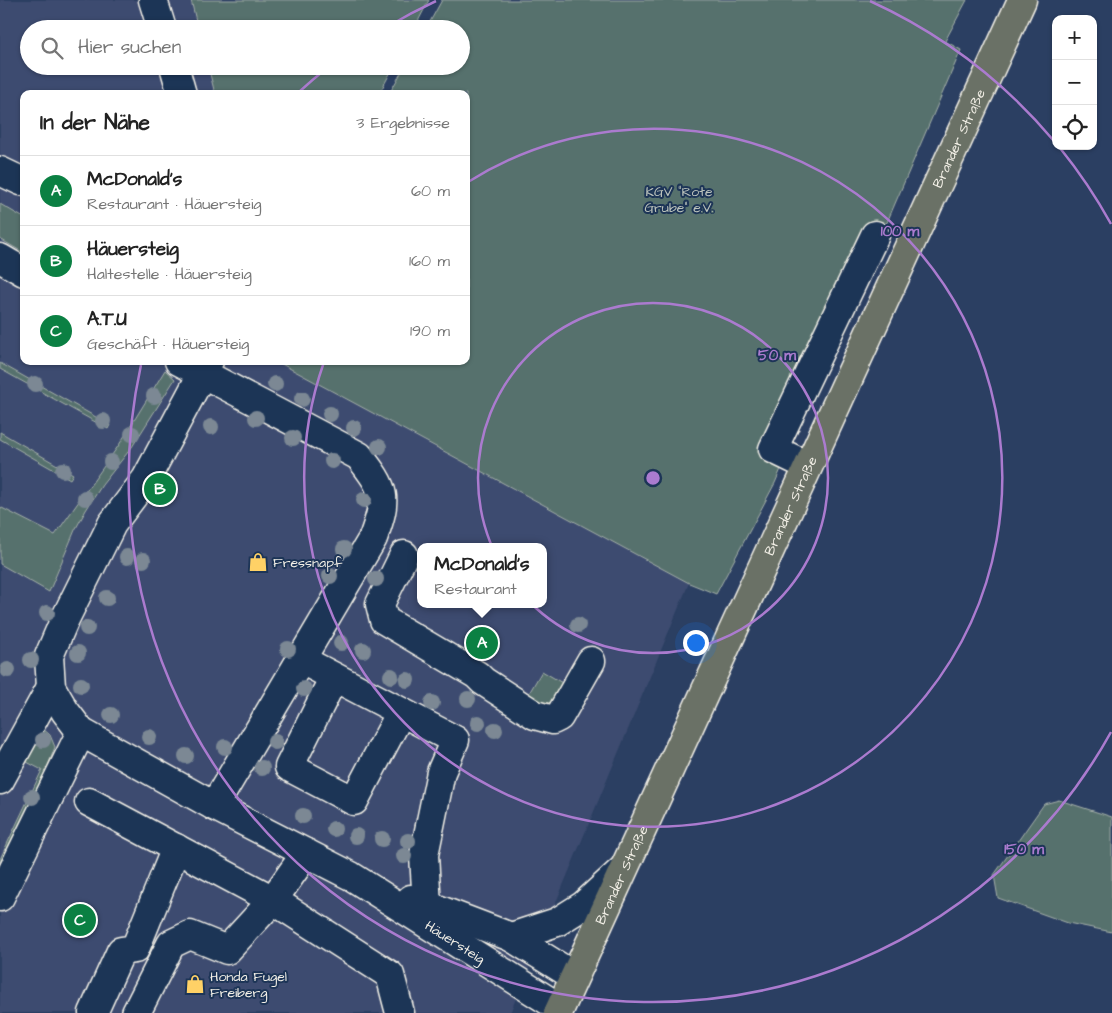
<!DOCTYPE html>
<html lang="de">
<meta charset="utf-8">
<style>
body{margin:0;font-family:"Architects Daughter",sans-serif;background:#f2f2f2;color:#222}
.controls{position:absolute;right:15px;top:15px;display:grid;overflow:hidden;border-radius:10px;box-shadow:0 1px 4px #0004}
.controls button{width:45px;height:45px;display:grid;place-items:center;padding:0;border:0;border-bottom:1px solid #e0e0e0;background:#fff;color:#222;font:25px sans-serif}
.you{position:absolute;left:695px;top:642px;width:18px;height:18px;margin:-12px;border:4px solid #fff;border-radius:50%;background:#1a73e8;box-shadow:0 0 0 8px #1a73e833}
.badge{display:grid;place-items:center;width:32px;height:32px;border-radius:50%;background:#0b8043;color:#fff;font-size:16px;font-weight:700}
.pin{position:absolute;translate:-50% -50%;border:2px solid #fff;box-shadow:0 1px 5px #0006}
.popup{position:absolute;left:417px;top:543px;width:130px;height:65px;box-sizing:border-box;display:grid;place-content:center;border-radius:10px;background:#fff;filter:drop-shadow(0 1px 4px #0005);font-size:16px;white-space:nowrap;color:#767676}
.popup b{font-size:19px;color:#222}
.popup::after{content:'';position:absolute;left:50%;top:100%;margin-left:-10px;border:10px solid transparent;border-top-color:#fff}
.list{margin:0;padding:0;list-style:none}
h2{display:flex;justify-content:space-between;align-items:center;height:65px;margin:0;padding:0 20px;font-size:21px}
h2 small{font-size:16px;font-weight:400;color:#767676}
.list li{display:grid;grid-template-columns:32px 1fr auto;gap:15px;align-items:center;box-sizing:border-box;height:70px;padding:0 20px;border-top:1px solid #e0e0e0}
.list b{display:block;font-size:19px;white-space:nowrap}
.list p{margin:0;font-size:16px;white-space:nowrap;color:#767676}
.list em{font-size:16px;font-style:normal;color:#767676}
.icon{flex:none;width:28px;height:28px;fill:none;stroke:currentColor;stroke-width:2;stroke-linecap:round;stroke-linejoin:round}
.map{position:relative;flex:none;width:1112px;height:1013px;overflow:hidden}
.search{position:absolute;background:#fff;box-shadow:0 1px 4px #0004;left:20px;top:20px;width:450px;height:55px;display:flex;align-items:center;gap:12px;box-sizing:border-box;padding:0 18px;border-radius:28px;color:#767676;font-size:19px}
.panel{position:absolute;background:#fff;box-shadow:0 1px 4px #0004;left:20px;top:90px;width:450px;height:275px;border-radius:10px}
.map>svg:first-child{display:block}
.built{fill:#3c4b6f;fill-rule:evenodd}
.green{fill:#57716d;stroke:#a6b1aa}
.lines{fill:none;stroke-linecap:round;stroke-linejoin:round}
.minor-casing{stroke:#f4f1e8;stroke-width:31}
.major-casing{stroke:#f4f1e8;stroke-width:31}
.minor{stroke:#1d3557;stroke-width:28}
.major{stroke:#6a7166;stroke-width:28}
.tree{fill:#7b8894}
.ring{fill:none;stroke:#ab7bcf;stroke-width:2.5}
.labels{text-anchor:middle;stroke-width:4;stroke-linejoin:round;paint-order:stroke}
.street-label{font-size:14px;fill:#f4f1e8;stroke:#1d3557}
.park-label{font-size:14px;fill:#bdc4bd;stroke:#1d3557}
.poi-label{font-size:14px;fill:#f4f1e8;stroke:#1d3557;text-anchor:start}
.centre{fill:#ab7bcf;stroke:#1d3557;stroke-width:2.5}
.ring-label{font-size:15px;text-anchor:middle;font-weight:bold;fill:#ab7bcf;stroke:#1d3557;stroke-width:4;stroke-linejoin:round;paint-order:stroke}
</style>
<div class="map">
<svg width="1112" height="1013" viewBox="0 0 1112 1013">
<rect width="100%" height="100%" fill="#2b3f62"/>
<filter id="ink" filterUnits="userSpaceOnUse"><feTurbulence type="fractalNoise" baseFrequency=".02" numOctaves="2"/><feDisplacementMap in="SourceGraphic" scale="10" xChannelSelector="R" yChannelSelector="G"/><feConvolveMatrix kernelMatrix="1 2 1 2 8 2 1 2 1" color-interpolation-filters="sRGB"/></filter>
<g filter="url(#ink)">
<!-- built -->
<path class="built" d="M0 0H191L198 29H29V66H208L215 94H24V361H276L689 583 510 1013H0ZM421 547H543V604H421Z"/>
<!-- green -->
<path class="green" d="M191 0H429L414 29H198Z
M442 0H967L945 41 961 50 775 483 716 594 689 583 276 361H466V94H389L405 66H461V29H426Z
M208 66H394L379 94H215Z
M0 204 24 218V253L0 239Z
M0 363 110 425 108 429 0 369Z
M165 370 175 379 132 447 102 485 86 510 75 530 49 592 0 564V507L55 535 119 445Z
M0 432 73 474 70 479 0 439Z
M542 671 569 687 555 711 528 695Z
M42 728 50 735 55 747 37 795 0 876V859L42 770 23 760Z
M1059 800 1112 817V932L1068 923 998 898 994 875 1044 804Z"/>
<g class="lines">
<!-- minor casing -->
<g class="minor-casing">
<g id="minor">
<path d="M153 0 162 29"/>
<path d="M174 66 182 94"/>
<path d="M0 171 21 181 24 180"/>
<path d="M0 258 24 272"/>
<path d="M179 361 359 456C386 490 388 497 373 538L214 806"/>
<path id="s1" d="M209 361 146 479 112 524 64 621 49 656 51 687 65 711 81 732 214 806 351 876 560 1008"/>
<path d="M808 466 773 449 875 235"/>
<path d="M404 555 380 604 384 620 477 675 483 681 535 715 553 720 559 717 591 661"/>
<path d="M300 659 455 740 441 772 424 855 427 906"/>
<path d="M334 677 289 767 354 801 401 712"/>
<path d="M0 780 51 687"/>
<path d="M89 802 273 900 390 975 400 1013"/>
<path d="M0 897 81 732"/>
<path d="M411 899 511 937 574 976"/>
<path d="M511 937 557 922 584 905 621 871"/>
<path d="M93 1013 121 951 135 949 176 848"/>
<path d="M136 1013 171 944 190 935 227 950 273 900 306 853"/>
</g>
</g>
<!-- major casing -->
<g class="major-casing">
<g id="major">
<path id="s2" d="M558 1013 1022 0"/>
</g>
</g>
<!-- minor -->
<use href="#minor" class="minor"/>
<!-- major -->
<use href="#major" class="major"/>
</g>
<!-- trees -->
<g class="tree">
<circle cx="35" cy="384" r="8"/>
<circle cx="275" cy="384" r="8"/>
<circle cx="154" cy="396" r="8"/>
<circle cx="302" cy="399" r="8"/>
<circle cx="330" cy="414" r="8"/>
<circle cx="256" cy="418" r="8"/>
<circle cx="103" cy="421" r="8"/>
<circle cx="211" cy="427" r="8"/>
<circle cx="354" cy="428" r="8"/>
<circle cx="132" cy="434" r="8"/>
<circle cx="293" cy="438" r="8"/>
<circle cx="379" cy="447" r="8"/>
<circle cx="332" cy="461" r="8"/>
<circle cx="111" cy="462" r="8"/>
<circle cx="63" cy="470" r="8"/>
<circle cx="85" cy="498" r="8"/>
<circle cx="364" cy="500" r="8"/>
<circle cx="344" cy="549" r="8"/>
<circle cx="127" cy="557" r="8"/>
<circle cx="143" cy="560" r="8"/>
<circle cx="330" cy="576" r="8"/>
<circle cx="376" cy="579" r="8"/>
<circle cx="107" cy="598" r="8"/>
<circle cx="47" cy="613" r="8"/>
<circle cx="578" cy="625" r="8"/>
<circle cx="87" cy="628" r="8"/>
<circle cx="341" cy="643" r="8"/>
<circle cx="288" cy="649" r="8"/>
<circle cx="363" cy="650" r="8"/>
<circle cx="78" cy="653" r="8"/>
<circle cx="31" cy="660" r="8"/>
<circle cx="8" cy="670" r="8"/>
<circle cx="391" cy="676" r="8"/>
<circle cx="407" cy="680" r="8"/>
<circle cx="81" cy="685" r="8"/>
<circle cx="304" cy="689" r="8"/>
<circle cx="468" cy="699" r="8"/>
<circle cx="432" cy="703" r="8"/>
<circle cx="111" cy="715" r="8"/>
<circle cx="478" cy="723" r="8"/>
<circle cx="495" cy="730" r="8"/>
<circle cx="149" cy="737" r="8"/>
<circle cx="43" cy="740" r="8"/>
<circle cx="275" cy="742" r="8"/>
<circle cx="225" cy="747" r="8"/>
<circle cx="186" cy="756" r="8"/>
<circle cx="262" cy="768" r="8"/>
<circle cx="32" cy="797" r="8"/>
<circle cx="303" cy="816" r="8"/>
<circle cx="334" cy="829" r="8"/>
<circle cx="356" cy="836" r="8"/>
<circle cx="382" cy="839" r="8"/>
<circle cx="408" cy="841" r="8"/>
<circle cx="404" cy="856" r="8"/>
</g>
</g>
<!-- distance rings -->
<g class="ring">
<circle cx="653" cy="478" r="175"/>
<path d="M468 182A349 349 0 1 1 324 362"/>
<path d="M1111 732A524 524 0 0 1 141 365M299 92A524 524 0 0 1 327 68M387 27A524 524 0 0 1 436 1M870 1A524 524 0 0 1 1054 141M1060 148A524 524 0 0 1 1111 224"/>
</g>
<!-- icons -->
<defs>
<g id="shop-bare" transform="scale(1.5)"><path d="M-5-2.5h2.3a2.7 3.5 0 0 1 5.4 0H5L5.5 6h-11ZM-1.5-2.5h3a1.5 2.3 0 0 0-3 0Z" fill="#ffd166" stroke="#1d3557" stroke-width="2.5" paint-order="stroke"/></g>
</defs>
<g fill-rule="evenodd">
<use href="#shop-bare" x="258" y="562"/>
<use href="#shop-bare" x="195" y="984"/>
</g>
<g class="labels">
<!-- street labels -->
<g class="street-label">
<text dy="5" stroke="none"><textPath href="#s2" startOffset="962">Brander Straße</textPath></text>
<text dy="5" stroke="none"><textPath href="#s2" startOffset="558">Brander Straße</textPath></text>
<text dy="5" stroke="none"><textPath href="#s2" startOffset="152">Brander Straße</textPath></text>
<text dy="5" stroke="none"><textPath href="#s1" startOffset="851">Häuersteig</textPath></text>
</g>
<!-- park labels -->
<g class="park-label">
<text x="679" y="196">KGV "Rote<tspan x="679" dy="16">Grube" e.V.</tspan></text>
</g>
<!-- poi labels -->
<g class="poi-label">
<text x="273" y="567">Fressnapf</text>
<text x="210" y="981">Honda Fugel<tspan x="210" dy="16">Freiberg</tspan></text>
</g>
</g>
<circle cx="653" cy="478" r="8" class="centre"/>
<g class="ring-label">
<text x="900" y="236">100 m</text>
<text x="777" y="360">50 m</text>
<text x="1024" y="854">150 m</text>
</g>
</svg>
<div class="controls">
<button>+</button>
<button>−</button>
<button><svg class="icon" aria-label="locate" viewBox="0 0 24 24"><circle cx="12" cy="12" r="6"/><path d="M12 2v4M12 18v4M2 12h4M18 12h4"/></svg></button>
</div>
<div class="you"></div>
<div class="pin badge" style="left:482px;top:643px">A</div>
<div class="popup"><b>McDonald's</b>Restaurant</div>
<div class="pin badge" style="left:160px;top:489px">B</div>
<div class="pin badge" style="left:80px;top:920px">C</div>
<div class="search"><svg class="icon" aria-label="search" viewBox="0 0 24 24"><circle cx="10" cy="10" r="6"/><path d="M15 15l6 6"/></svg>Hier suchen</div>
<section class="panel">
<h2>In der Nähe<small>3 Ergebnisse</small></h2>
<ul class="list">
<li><span class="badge">A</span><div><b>McDonald's</b><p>Restaurant · Häuersteig</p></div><em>60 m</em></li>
<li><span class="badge">B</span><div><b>Häuersteig</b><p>Haltestelle · Häuersteig</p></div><em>160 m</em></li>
<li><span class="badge">C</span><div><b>A.T.U</b><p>Geschäft · Häuersteig</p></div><em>190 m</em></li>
</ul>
</section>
</div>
